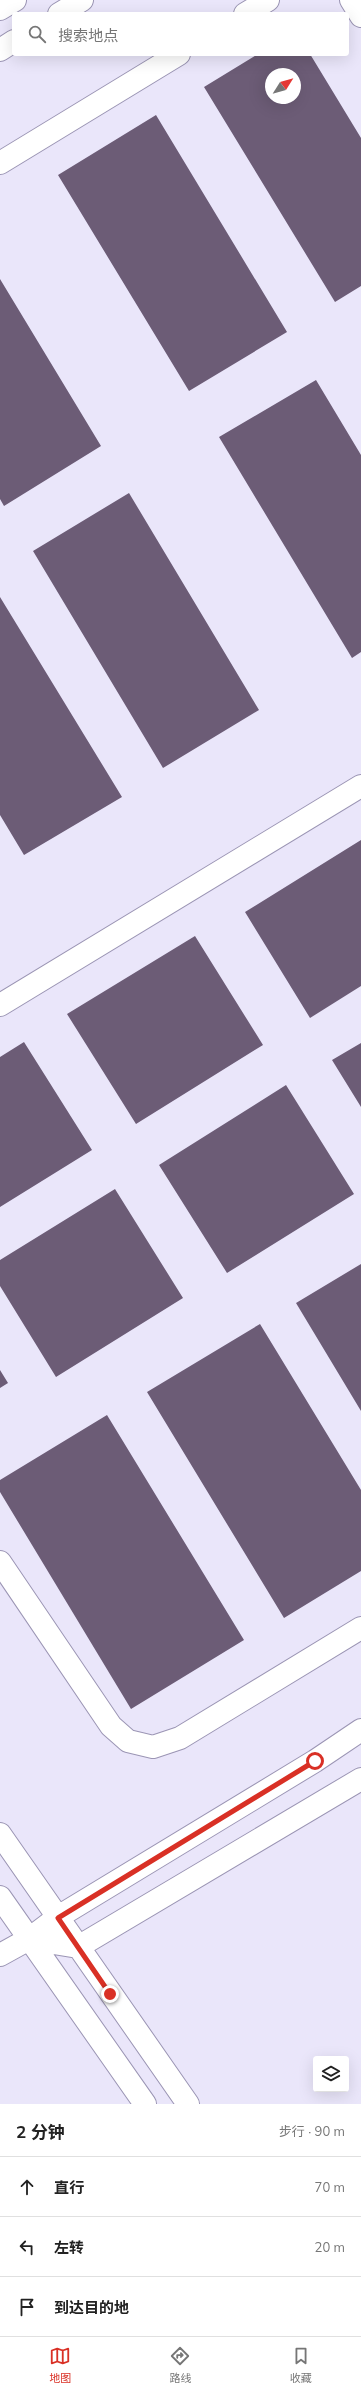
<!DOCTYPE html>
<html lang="zh">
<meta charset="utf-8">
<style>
body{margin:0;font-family:Mulish,"Noto Sans SC",sans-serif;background:#f6f6f6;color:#222}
.controls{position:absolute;right:12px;bottom:12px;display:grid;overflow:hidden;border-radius:4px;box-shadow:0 4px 16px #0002}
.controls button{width:36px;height:36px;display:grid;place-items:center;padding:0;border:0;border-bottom:1px solid #e0e0e0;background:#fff;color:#222;font:20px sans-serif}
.compass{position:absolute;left:265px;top:68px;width:36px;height:36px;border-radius:50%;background:#fff;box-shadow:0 4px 16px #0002;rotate:53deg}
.stop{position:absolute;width:12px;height:12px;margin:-9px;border:3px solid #d93025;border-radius:50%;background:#fff}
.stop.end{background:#d93025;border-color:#fff;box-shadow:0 1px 4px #0008}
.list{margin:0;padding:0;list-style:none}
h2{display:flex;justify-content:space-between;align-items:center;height:52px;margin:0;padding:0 16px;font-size:17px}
h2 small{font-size:13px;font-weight:400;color:#767676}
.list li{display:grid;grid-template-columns:26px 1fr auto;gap:12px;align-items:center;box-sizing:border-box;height:60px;padding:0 16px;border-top:1px solid #e0e0e0}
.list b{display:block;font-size:15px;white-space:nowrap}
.list em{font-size:13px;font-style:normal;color:#767676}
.icon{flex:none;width:22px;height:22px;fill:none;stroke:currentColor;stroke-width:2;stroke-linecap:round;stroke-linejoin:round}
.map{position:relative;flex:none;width:361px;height:2104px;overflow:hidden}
.search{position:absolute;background:#fff;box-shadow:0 4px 16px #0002;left:12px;right:12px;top:12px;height:44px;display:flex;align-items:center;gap:10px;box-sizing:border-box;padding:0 14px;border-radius:4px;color:#767676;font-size:15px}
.sheet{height:232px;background:#fff}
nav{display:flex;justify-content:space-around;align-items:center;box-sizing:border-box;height:56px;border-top:1px solid #e0e0e0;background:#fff;font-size:11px;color:#767676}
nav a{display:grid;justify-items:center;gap:2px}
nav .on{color:#d93025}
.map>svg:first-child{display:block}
.building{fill:#6c5c76;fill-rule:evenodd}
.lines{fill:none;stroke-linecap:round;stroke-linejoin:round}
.minor-casing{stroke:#9b95b4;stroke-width:24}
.minor{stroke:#fff;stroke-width:22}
.route{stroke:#d93025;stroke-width:5}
</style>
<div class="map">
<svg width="361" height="2104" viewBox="0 0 361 2104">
<rect width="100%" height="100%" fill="#eae6fa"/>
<!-- building -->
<path class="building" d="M258 54H310L361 138V286L335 302 204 87ZM271 74H295V98H271Z
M156 115 287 332 189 391 58 175Z
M0 279 101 446 4 506 0 499Z
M316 380 361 455V652L352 658 219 437Z
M129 493 259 710 163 768 33 551Z
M0 597 122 797 24 855 0 815Z
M361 840V986L310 1018 245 912Z
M195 936 263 1045 136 1124 67 1014Z
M24 1042 92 1150 0 1207V1057Z
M361 1043V1107L332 1060Z
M286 1085 354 1194 227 1273 159 1165Z
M115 1189 183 1298 56 1377 0 1286V1260Z
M361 1264V1411L296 1303Z
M260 1324 361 1490V1571L284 1618 147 1392Z
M0 1370 8 1383 0 1388Z
M107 1415 244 1640 131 1709 0 1492V1480Z"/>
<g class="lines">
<!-- minor casing -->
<g class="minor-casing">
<path id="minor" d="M351 0 361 16
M0 9 15 0
M59 14 82 0
M245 14 268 0
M0 50 14 41
M0 163 179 54
M0 1005 361 786
M0 1562 111 1726 128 1741 153 1747 180 1738 361 1628
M0 1834 188 2104
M0 1897 145 2104
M29 1939 78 1947 361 1779
M0 1955 29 1939 58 1917 315 1761 361 1730"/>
</g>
<!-- minor -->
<use href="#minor" class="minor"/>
</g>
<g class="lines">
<!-- route -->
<path class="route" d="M110 1994 58 1918 315 1761"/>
</g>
</svg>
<div class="controls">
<button><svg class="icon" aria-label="layers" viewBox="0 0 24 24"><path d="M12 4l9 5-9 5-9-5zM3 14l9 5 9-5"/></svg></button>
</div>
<svg class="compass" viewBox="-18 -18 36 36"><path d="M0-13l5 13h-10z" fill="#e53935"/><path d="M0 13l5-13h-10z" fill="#767676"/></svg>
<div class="stop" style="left:315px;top:1761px"></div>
<div class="stop end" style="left:110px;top:1994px"></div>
<div class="search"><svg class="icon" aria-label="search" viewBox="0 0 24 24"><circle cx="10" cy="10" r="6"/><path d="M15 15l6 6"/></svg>搜索地点</div>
</div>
<section class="sheet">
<h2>2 分钟<small>步行 · 90 m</small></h2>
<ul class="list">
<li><svg class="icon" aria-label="ahead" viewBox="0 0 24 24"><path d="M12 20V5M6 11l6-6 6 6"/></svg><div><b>直行</b></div><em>70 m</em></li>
<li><svg class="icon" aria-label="left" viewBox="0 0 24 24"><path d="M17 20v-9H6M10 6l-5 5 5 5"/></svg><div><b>左转</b></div><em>20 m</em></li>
<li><svg class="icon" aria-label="arrive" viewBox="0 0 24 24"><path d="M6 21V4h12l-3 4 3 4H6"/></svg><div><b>到达目的地</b></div></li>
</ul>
</section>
<nav>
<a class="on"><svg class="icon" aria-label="map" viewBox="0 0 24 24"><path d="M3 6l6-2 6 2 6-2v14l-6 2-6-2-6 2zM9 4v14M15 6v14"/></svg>地图</a>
<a><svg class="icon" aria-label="directions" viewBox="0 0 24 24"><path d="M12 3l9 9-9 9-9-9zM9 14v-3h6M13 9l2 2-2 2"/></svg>路线</a>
<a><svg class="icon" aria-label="saved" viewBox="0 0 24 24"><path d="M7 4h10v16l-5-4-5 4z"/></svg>收藏</a>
</nav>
